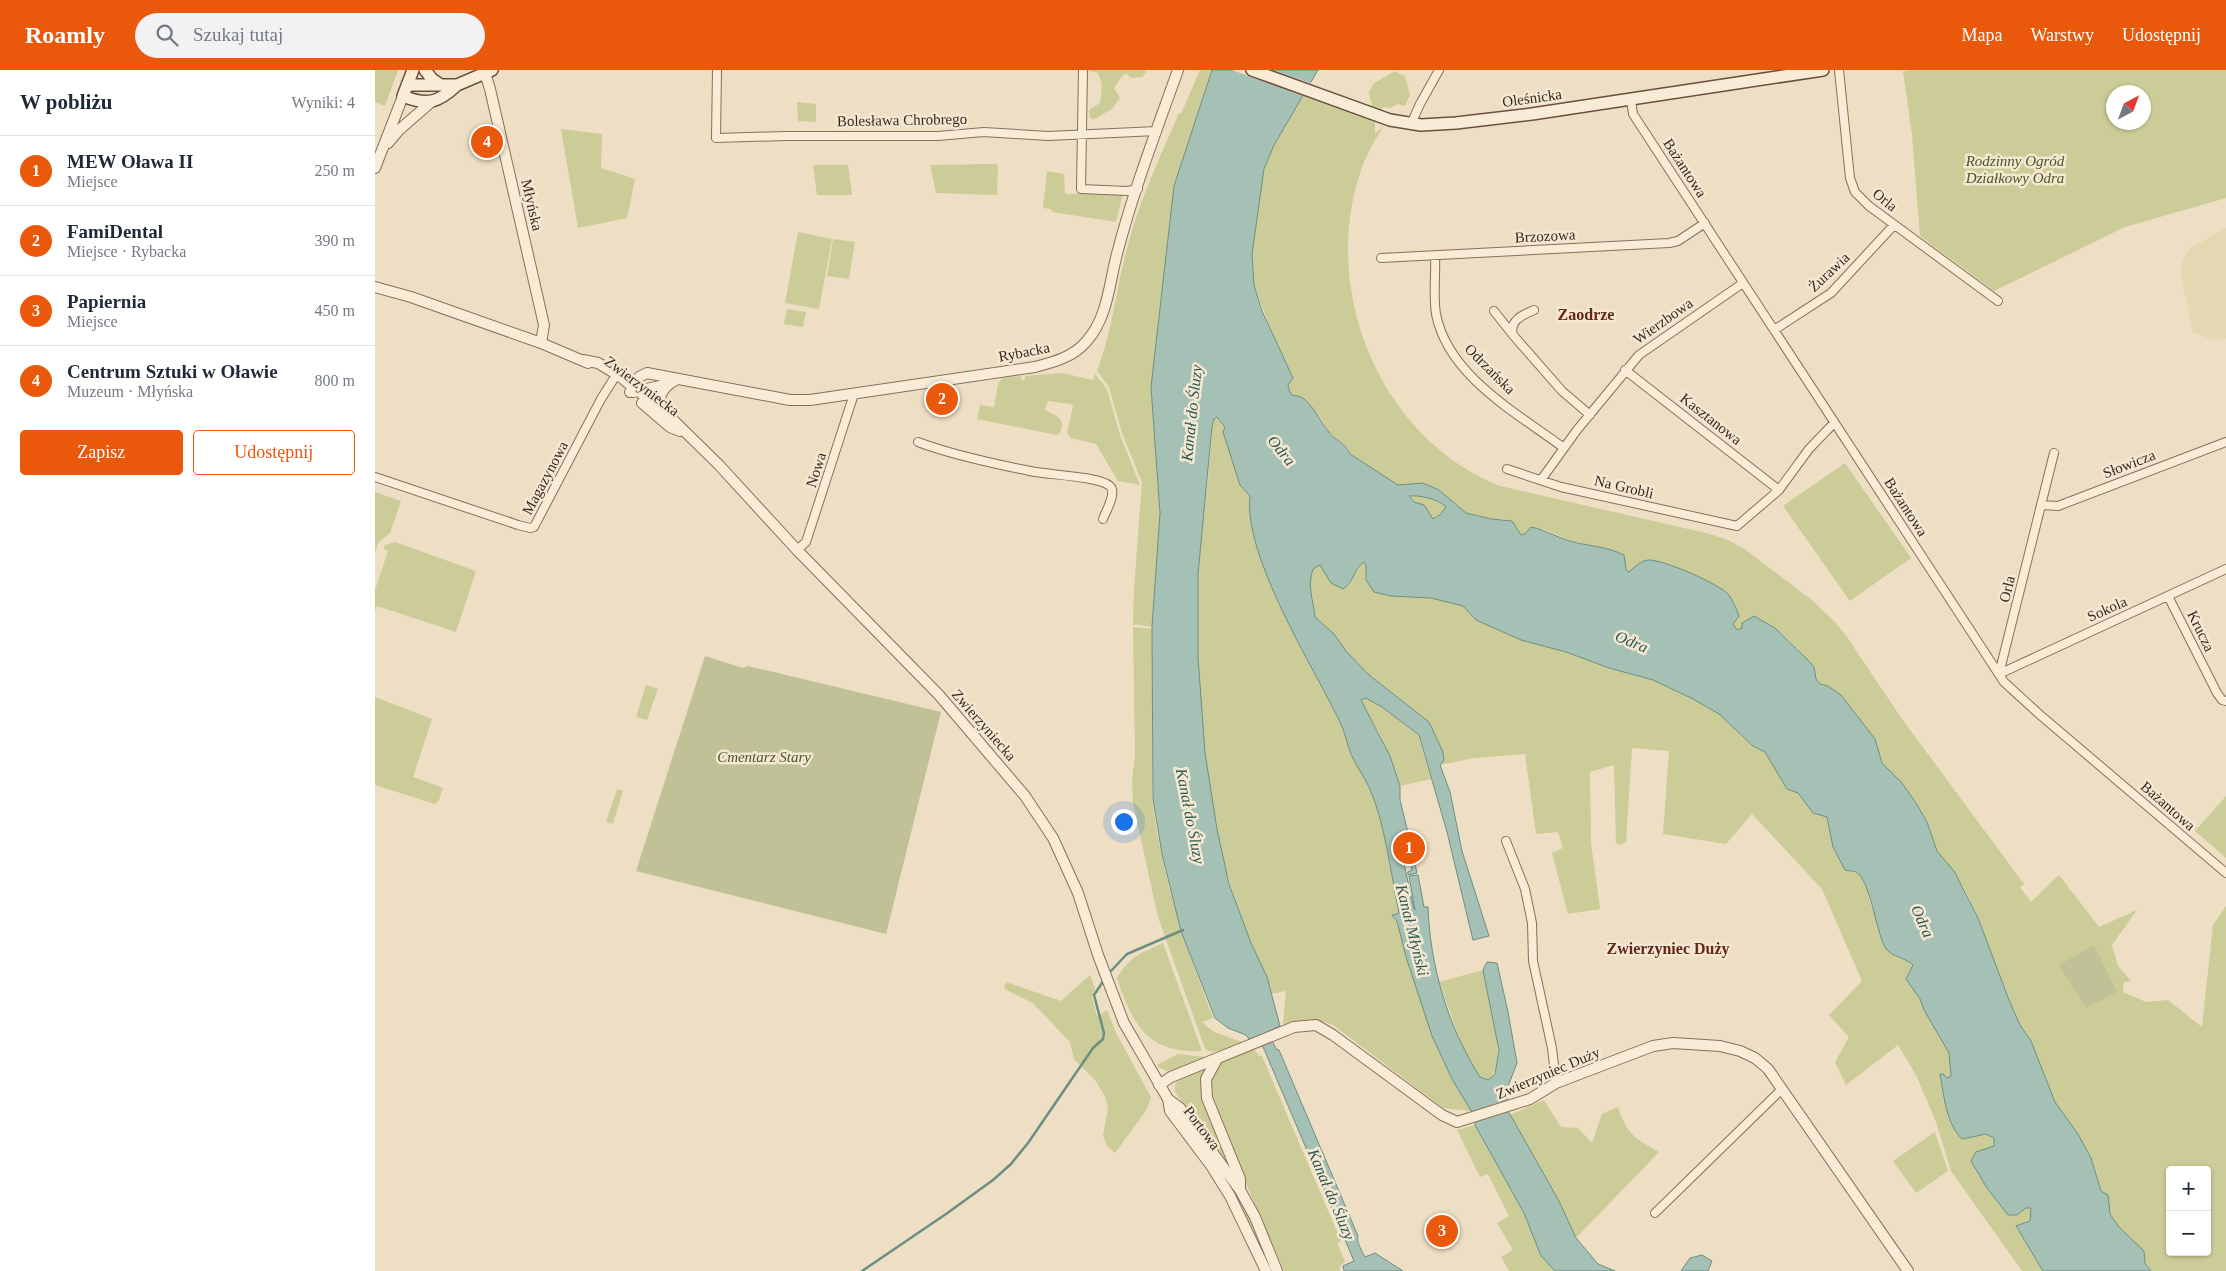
<!DOCTYPE html>
<html lang="pl">
<meta charset="utf-8">
<style>
body{margin:0;font-family:Georgia,serif;background:#f2f2f3;color:#1f2937}
.controls{position:absolute;right:15px;bottom:15px;display:grid;overflow:hidden;border-radius:5px;box-shadow:0 1px 4px #0004}
.controls button{width:45px;height:45px;display:grid;place-items:center;padding:0;border:0;border-bottom:1px solid #e0e1e3;background:#fff;color:#1f2937;font:25px sans-serif}
.compass{position:absolute;left:1731px;top:15px;width:45px;height:45px;border-radius:50%;background:#fff;box-shadow:0 1px 4px #0004;rotate:41deg}
.you{position:absolute;left:748px;top:751px;width:18px;height:18px;margin:-12px;border:4px solid #fff;border-radius:50%;background:#1a73e8;box-shadow:0 0 0 8px #1a73e833}
.badge{display:grid;place-items:center;width:32px;height:32px;border-radius:50%;background:#ea580c;color:#fff;font-size:16px;font-weight:700}
.pin{position:absolute;translate:-50% -50%;border:2px solid #fff;box-shadow:0 1px 5px #0006}
.list{margin:0;padding:0;list-style:none}
h2{display:flex;justify-content:space-between;align-items:center;height:65px;margin:0;padding:0 20px;font-size:21px}
h2 small{font-size:16px;font-weight:400;color:#747a83}
.list li{display:grid;grid-template-columns:32px 1fr auto;gap:15px;align-items:center;box-sizing:border-box;height:70px;padding:0 20px;border-top:1px solid #e0e1e3}
.list b{display:block;font-size:19px;white-space:nowrap}
.list p{margin:0;font-size:16px;white-space:nowrap;color:#747a83}
.list em{font-size:16px;font-style:normal;color:#747a83}
.actions{display:flex;gap:10px;padding:15px 20px}
.actions a{flex:1;padding:11px 0;border:1px solid #ea580c;border-radius:5px;text-align:center;font-size:18px;color:#ea580c}
.actions .main{background:#ea580c;color:#fff}
.icon{flex:none;width:28px;height:28px;fill:none;stroke:currentColor;stroke-width:2;stroke-linecap:round;stroke-linejoin:round}
.map{position:relative;flex:none;width:1851px;height:1201px;overflow:hidden}
header{display:flex;align-items:center;gap:30px;box-sizing:border-box;height:70px;padding:0 25px;background:#ea580c;color:#fff}
header strong{font-size:24px}
nav{display:flex;gap:28px;margin-inline-start:auto;font-size:18px}
.search{width:350px;height:45px;background:#f2f2f3;display:flex;align-items:center;gap:12px;box-sizing:border-box;padding:0 18px;border-radius:28px;color:#747a83;font-size:19px}
main{display:flex}
aside{flex:1;background:#fff}
.map>svg:first-child{display:block}
.farmland{fill:#e4d7b1}
.green{fill:#cbcc97;fill-rule:evenodd}
.cemetery{fill:#c0c196}
.water{fill:#a5c1b6;stroke:#6c8f83;fill-rule:evenodd}
.pier{fill:#eedec3}
.lines{fill:none;stroke-linecap:round;stroke-linejoin:round}
.stream{stroke:#6c8f83;stroke-width:2.5}
.minor-casing{stroke:#886f5a;stroke-width:10}
.tertiary-casing{stroke:#886f5a;stroke-width:12}
.secondary-casing{stroke:#6a503d;stroke-width:14}
.minor{stroke:#f9ecd6;stroke-width:8}
.tertiary{stroke:#f9ecd6;stroke-width:10}
.secondary{stroke:#f9ecd6;stroke-width:11}
.labels{text-anchor:middle;stroke-width:5;stroke-linejoin:round;paint-order:stroke}
.street-label{font-size:15px;fill:#38281e;stroke:#f5e8d3}
.park-label{font-size:15px;font-style:italic;fill:#4d5525;stroke:#f5e8d3}
.neighbourhood-label{font-size:16px;font-weight:bold;fill:#65261d;stroke:#f5e8d3}
.water-label{font-size:16px;font-style:italic;fill:#2d5852;stroke:#f5e8d3}
</style>
<header>
<strong>Roamly</strong>
<div class="search"><svg class="icon" aria-label="search" viewBox="0 0 24 24"><circle cx="10" cy="10" r="6"/><path d="M15 15l6 6"/></svg>Szukaj tutaj</div>
<nav><a>Mapa</a><a>Warstwy</a><a>Udostępnij</a></nav>
</header>
<main>
<aside>
<h2>W pobliżu<small>Wyniki: 4</small></h2>
<ul class="list">
<li><span class="badge">1</span><div><b>MEW Oława II</b><p>Miejsce</p></div><em>250 m</em></li>
<li><span class="badge">2</span><div><b>FamiDental</b><p>Miejsce · Rybacka</p></div><em>390 m</em></li>
<li><span class="badge">3</span><div><b>Papiernia</b><p>Miejsce</p></div><em>450 m</em></li>
<li><span class="badge">4</span><div><b>Centrum Sztuki w Oławie</b><p>Muzeum · Młyńska</p></div><em>800 m</em></li>
</ul>
<div class="actions"><a class="main">Zapisz</a><a>Udostępnij</a></div>
</aside>
<div class="map">
<svg width="1851" height="1201" viewBox="0 0 1851 1201">
<rect width="100%" height="100%" fill="#eedec3"/>
<!-- farmland -->
<path class="farmland" d="M1851 158V269L1838 270 1818 262 1805 201 1810 185 1817 177Z"/>
<!-- green -->
<path class="green" d="M0 0H23L10 36 0 32Z
M708 0H770L771 3 767 7 756 8 752 4 748 5 739 18 745 28 737 39 719 49 715 48 714 40 725 33 727 14 723 3Z
M825 0H837L799 116 784 247 776 317 785 443 777 557 764 555 762 554V555H758L759 519 767 412 747 363 734 317 722 301C738 260 741 217 753 175 765 129 785 87 804 43L806 44Z
M1536 0H1851V128L1750 157 1619 221 1545 166 1537 65 1528 1ZM1768 22V52H1738V22Z
M1020 1 1030 6 1035 25 1030 36 1023 34 1016 38 1008 37 1006 40 997 36 994 22 998 14Z
M927 26 1000 52V64L1009 55C1002 67 994 80 989 92 942 213 1002 367 1125 416L1331 463 1351 469 1371 480 1438 531 1459 551 1472 567 1527 649 1649 814 1645 817 1656 832 1684 805 1724 857 1762 840 1737 875 1743 896 1756 911 1749 912 1748 922 1771 932 1793 930 1827 957 1838 855 1851 836V1201H1776L1760 1172 1744 1157 1735 1144 1733 1125 1726 1121 1716 1088 1703 1064 1680 1032 1656 971 1645 955 1634 930 1603 848 1589 818 1562 781 1552 752 1541 733 1527 713 1507 693 1500 669 1466 625 1453 616 1445 614 1441 609C1443 593 1411 569 1400 558H1367L1362 560 1330 509 1282 491 1271 490 1254 502 1251 500 1248 485 1241 481 1196 471 1169 459 1146 465 1140 455 1128 449H1116L1091 443 1064 420 1048 413 1023 415 975 384 973 378 954 362 944 346 914 322V298L905 284 879 215 877 184 889 99 899 75ZM1795 1100H1832V1182H1795Z
M422 32 441 34V52L423 51Z
M186 59 227 64 226 98 260 109 252 148 203 158Z
M621 94 623 96 622 125 561 123 555 95Z
M438 95H473L477 125H442Z
M672 101 689 104 690 124 748 123 741 152 677 142 676 139 668 138Z
M423 162 457 169 444 239 410 233Z
M458 169 480 172 474 209 452 206Z
M412 239 431 242 428 257 409 254Z
M687 303 718 310 720 304 732 319 745 365 765 415 743 411 721 374 696 368 692 363 698 336 696 334 673 331 670 340C681 346 692 348 685 363L682 365 602 349 605 335 619 337 623 314 627 308 646 306V310H650V306Z
M843 347 850 357 848 362 865 415 875 426C868 486 938 596 965 652 970 662 972 674 976 684 981 696 989 706 995 717 1010 752 1016 805 1024 843L1018 844 1022 851 1031 887 1077 1009 1097 1041 1068 1038 958 955C940 948 927 948 908 955L911 921 896 924C892 905 882 890 875 872 861 835 849 798 842 759 827 680 818 583 823 503 827 454 835 405 837 356L839 349Z
M1470 393 1536 488 1475 531 1408 436Z
M0 422 26 431 15 463 3 473 0 483Z
M1039 425C1049 428 1063 428 1071 437L1066 444 1058 449 1054 446 1052 440 1034 428 1035 426Z
M20 472 101 501 81 562 2 536 0 541V520L13 481 9 479V476Z
M989 492 991 496V510L1016 526 1056 528 1088 536 1101 550 1234 598 1278 610 1318 629 1344 644 1378 676 1390 682 1412 719 1423 723 1438 743 1452 747 1458 777 1470 800 1484 804 1492 815 1494 829 1512 880 1522 888 1535 892 1538 896 1531 909 1545 929 1549 940 1574 983 1576 1007 1572 1008 1565 1005 1574 1048 1587 1069 1611 1064 1619 1068V1076L1601 1082 1642 1145 1651 1138H1656L1655 1151 1641 1157 1668 1201H1647L1576 1101 1561 1052 1541 1005 1523 975 1471 1015 1460 992 1474 967 1454 945 1487 911 1447 819 1377 744 1351 774 1288 764 1294 681 1257 678 1251 772 1245 775 1241 773 1239 695 1215 702 1216 773 1225 839 1193 844 1177 783 1188 778 1183 762 1161 764 1150 684 1099 688 1065 695 1068 682 1054 652 994 605 971 581 959 564 940 547C938 529 932 516 938 498L945 495 956 513 974 515 985 495Z
M758 557 777 559V728C786 805 811 876 838 948L827 952 839 962 867 972C856 976 841 987 830 979L783 847 758 733 757 711 760 685Z
M271 615 283 619 272 650 261 647Z
M0 627 57 649 38 707 68 718 64 730 60 734 0 715Z
M991 628 1007 637 1043 665 1056 709 1025 716 1006 666 986 631Z
M242 719 248 721 238 754 231 752Z
M1851 726V788L1820 761Z
M788 873 827 981C773 984 757 954 742 908 756 885 765 884 788 873Z
M1108 900C1112 927 1136 990 1113 1010L1105 1007 1090 983 1064 912Z
M715 905 720 919 717 927 722 946 732 940 741 963 776 1027 772 1039 740 1083 732 1076 728 1065 733 1038 730 1026 720 1010 699 989 695 972 658 933 629 919 631 912 686 931Z
M879 979 884 986H887L966 1171 962 1173 970 1192 965 1196V1201H909L835 1031V1006L845 993Z
M803 984 830 987 831 989 796 1003 783 997 782 995Z
M827 998 830 1002 828 1016 859 1104 800 1022C798 1006 815 1003 827 998Z
M1169 1030 1186 1057 1203 1058 1217 1073 1227 1044 1243 1037C1252 1064 1260 1069 1284 1082L1201 1168 1184 1131 1135 1045Z
M1100 1055 1149 1143 1166 1186 1180 1201H1134L1126 1187 1138 1180 1122 1153 1134 1146 1113 1104 1105 1107 1082 1060Z
M1560 1062 1573 1101 1541 1123 1518 1091Z
M863 1126 872 1139 899 1201H894L861 1130Z"/>
<!-- cemetery -->
<path class="cemetery" d="M330 586 368 598 373 596 566 642 511 864 261 801Z
M1719 875 1742 922 1711 938 1684 895Z"/>
<!-- water -->
<path class="water" d="M837 0H943L899 75 889 99 877 184 879 215 887 241 918 308 913 315C916 331 920 322 929 329 939 337 945 351 953 361 959 370 971 373 975 384L1023 415 1048 413 1064 420 1091 443 1116 449 1137 451 1146 465 1150 464 1156 457C1171 460 1183 468 1198 472 1215 476 1233 477 1249 485L1251 500 1254 502C1259 497 1266 491 1273 490 1287 489 1345 514 1354 525 1358 531 1361 538 1364 546L1358 554 1362 560 1367 558V553L1379 546 1400 558 1432 589 1439 597 1441 609 1445 614 1453 616 1466 625 1500 669 1507 693 1527 713 1541 733 1552 752 1562 781 1579 801 1603 848 1634 930 1645 955 1656 971 1680 1032 1703 1064 1716 1088 1726 1121 1733 1125 1735 1144 1744 1157 1769 1181 1770 1193 1776 1201H1668L1641 1156 1655 1151 1656 1138H1651L1642 1145H1633L1612 1118 1596 1091 1601 1082 1619 1076V1068L1611 1064 1587 1069C1571 1053 1569 1026 1565 1004H1568L1572 1008 1576 1006 1574 983 1549 940 1545 929 1531 909 1538 895C1530 887 1516 888 1510 877 1501 861 1495 809 1481 802 1478 801 1474 801 1470 800L1458 777 1452 747 1438 743 1423 723 1412 719 1390 682 1378 676 1344 644 1318 629 1278 610 1234 598 1191 582 1146 570 1101 550 1088 536 1056 528 1016 526 999 522 991 510V496L989 492C978 499 979 513 968 519L956 513 945 495 938 499C932 516 938 529 940 547L959 564 971 581 994 605 1054 652 1068 682 1069 690 1065 695 1075 722 1087 781 1114 866 1098 870 1072 762 1044 665 1007 637 991 628 986 630 1015 686 1025 716V730L1035 771 1029 773 1031 783 1039 789 1042 803 1033 805V802L1037 800 1034 788 1030 789 1026 780 1039 839 1040 840 1034 806 1043 805 1049 837H1053C1055 896 1073 957 1105 1007L1113 1010 1120 1004 1124 980 1108 900 1112 892 1122 893 1133 942 1142 993 1132 1019V1039L1184 1131 1201 1168 1223 1194 1240 1201H1180L1166 1186 1149 1143 1100 1055 1101 1049 1077 1009 1057 966 1031 887 1022 851 1017 845 1024 843C1016 805 1010 752 994 717 989 706 981 696 976 684 972 674 970 662 965 652 938 596 868 486 875 426L865 415 848 362 850 357 842 347 839 349 837 356 823 504V587L830 683 842 759 854 814 876 873 892 907 905 956 893 962 901 979 904 980 983 1166C981 1172 987 1181 990 1187L1000 1183 1028 1201H969L968 1196 979 1191 889 979 882 967 874 969 871 965 853 958 840 948 806 861 787 784 778 729 777 557 785 443 776 317 799 116ZM1034 426C1045 425 1064 429 1071 437L1066 444 1058 449 1049 435 1039 432Z
M1327 1185 1337 1191 1333 1201H1306L1315 1188Z"/>
<!-- pier -->
<path class="pier" d="M857 0H898L938 14 930 27Z"/>
<g class="lines">
<!-- stream -->
<path class="stream" d="M734 903 752 884 808 860
M487 1201 571 1144 618 1110 636 1094 653 1073 718 978 728 969 729 963 719 925 729 910"/>
<!-- minor casing -->
<g class="minor-casing">
<path id="minor" d="M342 0 341 68 410 66H563L609 62 673 66 782 61
M708 0 706 119 752 121 763 119
M1464 0 1475 108 1480 122 1494 136 1623 231
M1256 30 1258 44 1629 612 1664 644 1851 803
M1036 54 1045 34 1064 0
M1060 186C1061 204 1058 225 1061 244 1073 306 1142 343 1189 378
M1006 188 1294 173 1303 171 1330 153
M1159 240C1147 245 1134 251 1138 265L1187 321 1215 345
M1119 241 1138 265
M1399 260 1456 223 1519 155
M1250 300 1404 420
M543 372C577 385 620 394 655 401 673 405 723 406 735 416 742 423 731 441 728 449
M1132 399 1186 417 1362 456 1404 420 1434 379 1459 353
M0 407 143 455 155 458 159 457 226 329 238 310 243 305
M1166 410 1202 360 1264 285 1368 213
M1666 435 1683 436 1851 372
M422 480 431 472 479 324
M1793 526 1842 623 1847 630 1851 631
M1624 604 1851 499
M1624 604 1679 383
M1131 771 1150 819 1157 853 1158 891 1177 978 1181 1013
M1280 1143 1407 1019"/>
</g>
<!-- tertiary casing -->
<g class="tertiary-casing">
<path id="tertiary" d="M110 3 115 19 169 255 166 273
M13 73 24 60 55 33
M0 98 28 26
M0 217 36 227 166 273 213 293
M208 290 223 293 243 305 291 343 344 395 422 480 564 625 650 726 678 768 703 823 723 885 749 953 793 1029 795 1041 837 1097 855 1126 891 1201
M255 322 264 307 272 303 415 330H435L660 297C679 292 698 287 711 272 734 246 734 212 743 180 759 119 782 59 803 0
M258 322 294 314
M267 333 295 357 305 361
M287 340C280 326 289 316 302 309
M842 989 831 1009 832 1028 865 1109V1118
M784 1015 796 1007 919 957 941 955 958 965 1067 1045 1082 1052 1155 1029 1181 1013 1278 976 1298 973 1345 976 1365 981 1380 988 1393 999 1533 1201
M793 1029 805 1038 865 1120 880 1147 902 1201"/>
</g>
<!-- secondary casing -->
<g class="secondary-casing">
<path id="secondary" d="M38 0 28 26C52 36 63 33 82 15
M50 0 57 9 66 15
M877 0 1015 50 1046 55 1081 53 1157 44 1448 0
M32 15H82L117 0"/>
</g>
<!-- minor -->
<use href="#minor" class="minor"/>
<!-- tertiary -->
<use href="#tertiary" class="tertiary"/>
<!-- secondary -->
<use href="#secondary" class="secondary"/>
</g>
<g class="labels">
<!-- street labels -->
<g class="street-label">
<text transform="translate(1157 28) rotate(-8)" y="5">Oleśnicka</text>
<text transform="translate(527 50) rotate(-1)" y="5">Bolesława Chrobrego</text>
<text transform="translate(1310 98) rotate(57)" y="5">Bażantowa</text>
<text transform="translate(1510 130) rotate(39)" y="5">Orla</text>
<text transform="translate(157 135) rotate(77)" y="5">Młyńska</text>
<text transform="translate(1170 166) rotate(-3)" y="5">Brzozowa</text>
<text transform="translate(1454 202) rotate(-43)" y="5">Żurawia</text>
<text transform="translate(1288 251) rotate(-35)" y="5">Wierzbowa</text>
<text transform="translate(649 282) rotate(-11)" y="5">Rybacka</text>
<text transform="translate(1115 299) rotate(45)" y="5">Odrzańska</text>
<text transform="translate(267 316) rotate(37)" y="5">Zwierzyniecka</text>
<text transform="translate(1336 349) rotate(38)" y="5">Kasztanowa</text>
<text transform="translate(1754 394) rotate(-21)" y="5">Słowicza</text>
<text transform="translate(441 400) rotate(-72)" y="5">Nowa</text>
<text transform="translate(170 408) rotate(-62)" y="5">Magazynowa</text>
<text transform="translate(1249 417) rotate(13)" y="5">Na Grobli</text>
<text transform="translate(1531 437) rotate(57)" y="5">Bażantowa</text>
<text transform="translate(1632 519) rotate(-76)" y="5">Orla</text>
<text transform="translate(1732 539) rotate(-24)" y="5">Sokola</text>
<text transform="translate(1826 561) rotate(64)" y="5">Krucza</text>
<text transform="translate(609 655) rotate(49)" y="5">Zwierzyniecka</text>
<text transform="translate(1793 736) rotate(41)" y="5">Bażantowa</text>
<text transform="translate(1173 1003) rotate(-23)" y="5">Zwierzyniec Duży</text>
<text transform="translate(827 1058) rotate(53)" y="5">Portowa</text>
</g>
<!-- park labels -->
<g class="park-label">
<text x="1640" y="96">Rodzinny Ogród<tspan x="1640" dy="17">Działkowy Odra</tspan></text>
<text x="389" y="692">Cmentarz Stary</text>
</g>
<!-- neighbourhood labels -->
<g class="neighbourhood-label">
<text x="1211" y="250">Zaodrze</text>
<text x="1293" y="884">Zwierzyniec Duży</text>
</g>
<!-- water labels -->
<g class="water-label">
<text transform="translate(816 343) rotate(-84)" y="6">Kanał do Śluzy</text>
<text transform="translate(907 380) rotate(51)" y="6">Odra</text>
<text transform="translate(1257 571) rotate(23)" y="6">Odra</text>
<text transform="translate(816 746) rotate(79)" y="6">Kanał do Śluzy</text>
<text transform="translate(1548 851) rotate(66)" y="6">Odra</text>
<text transform="translate(1038 860) rotate(76)" y="6">Kanał Młyński</text>
<text transform="translate(957 1124) rotate(67)" y="6">Kanał do Śluzy</text>
</g>
</g>
</svg>
<div class="controls">
<button>+</button>
<button>−</button>
</div>
<svg class="compass" viewBox="-18 -18 36 36"><path d="M0-13l5 13h-10z" fill="#e53935"/><path d="M0 13l5-13h-10z" fill="#747a83"/></svg>
<div class="you"></div>
<div class="pin badge" style="left:1034px;top:778px">1</div>
<div class="pin badge" style="left:567px;top:329px">2</div>
<div class="pin badge" style="left:1067px;top:1161px">3</div>
<div class="pin badge" style="left:112px;top:72px">4</div>
</div>
</main>
